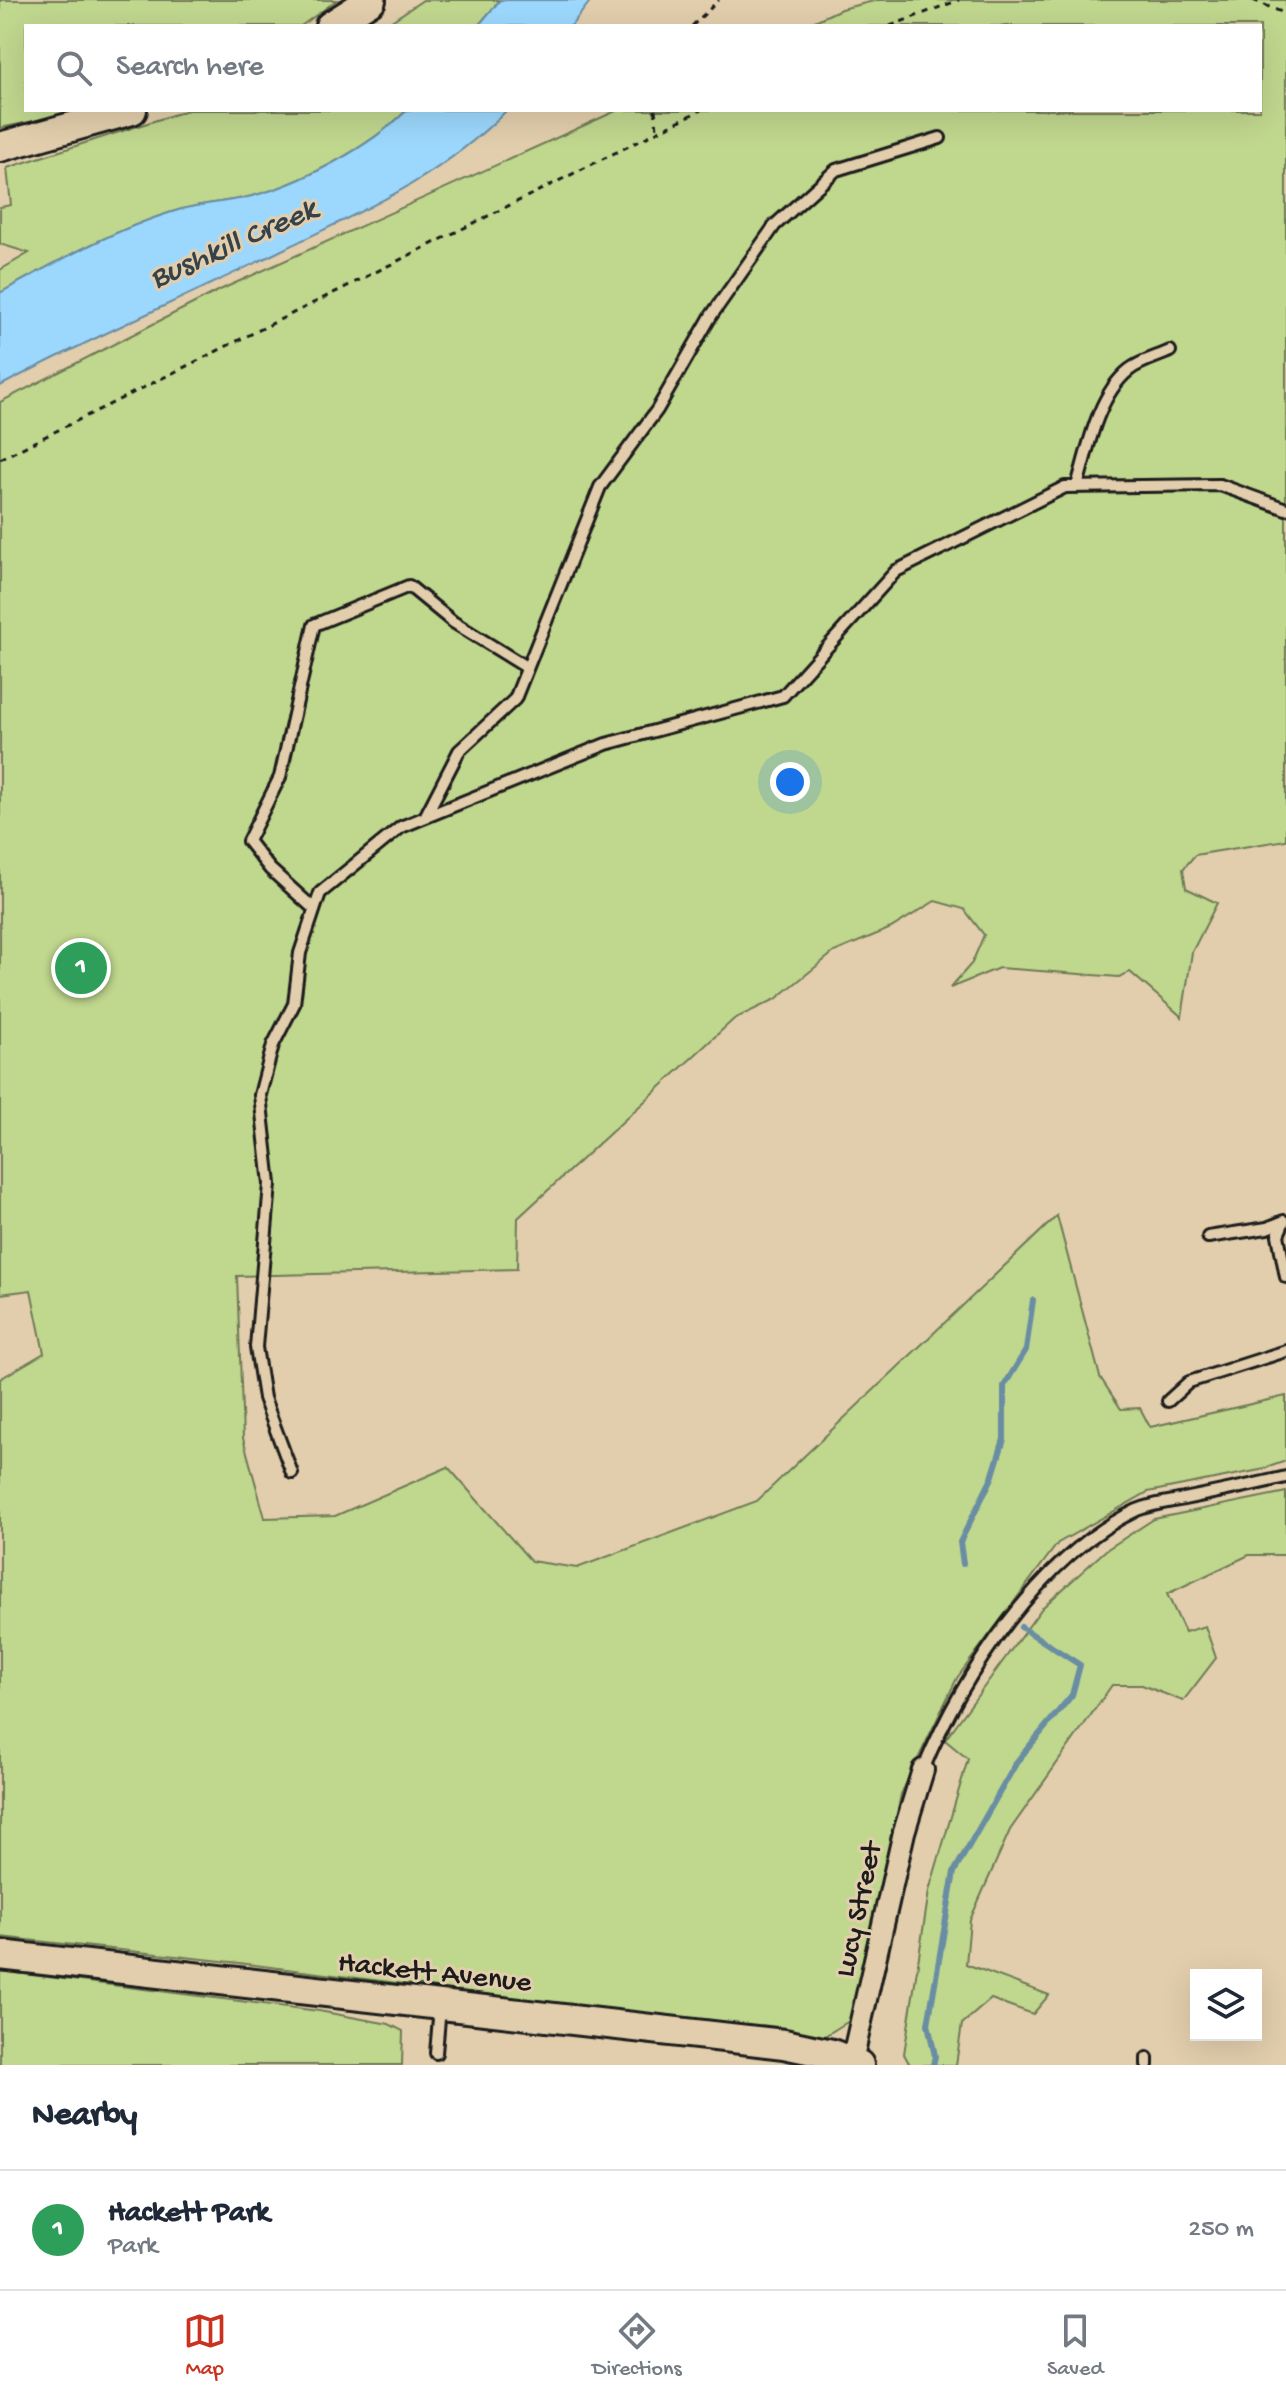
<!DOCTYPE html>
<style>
body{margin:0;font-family:"Gochi Hand",sans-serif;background:#f6f6f7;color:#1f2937}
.controls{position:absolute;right:24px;bottom:24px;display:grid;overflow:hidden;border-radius:0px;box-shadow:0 8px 32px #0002}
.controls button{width:72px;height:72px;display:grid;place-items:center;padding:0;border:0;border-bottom:2px solid #e0e1e3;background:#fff;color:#1f2937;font:40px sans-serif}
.you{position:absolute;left:790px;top:782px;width:28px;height:28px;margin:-20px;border:6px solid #fff;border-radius:50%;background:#1a73e8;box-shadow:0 0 0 12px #1a73e833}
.badge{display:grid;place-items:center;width:52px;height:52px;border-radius:50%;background:#c8321e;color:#fff;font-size:26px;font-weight:700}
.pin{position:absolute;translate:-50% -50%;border:4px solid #fff;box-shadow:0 2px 8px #0006}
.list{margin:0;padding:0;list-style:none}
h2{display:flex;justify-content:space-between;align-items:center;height:104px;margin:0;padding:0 32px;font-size:34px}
h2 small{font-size:26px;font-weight:400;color:#747a83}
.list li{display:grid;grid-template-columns:52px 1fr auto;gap:24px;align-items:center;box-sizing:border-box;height:120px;padding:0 32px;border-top:2px solid #e0e1e3}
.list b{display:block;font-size:30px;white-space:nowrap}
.list p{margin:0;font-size:26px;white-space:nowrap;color:#747a83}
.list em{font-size:26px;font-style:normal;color:#747a83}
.icon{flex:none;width:44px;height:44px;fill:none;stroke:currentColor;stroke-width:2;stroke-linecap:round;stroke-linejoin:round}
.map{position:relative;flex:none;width:1286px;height:2065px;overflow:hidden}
.search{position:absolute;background:#fff;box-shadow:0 8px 32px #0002;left:24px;right:24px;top:24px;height:88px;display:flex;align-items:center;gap:20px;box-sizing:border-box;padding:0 28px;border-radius:0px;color:#747a83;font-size:30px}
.sheet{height:224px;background:#fff}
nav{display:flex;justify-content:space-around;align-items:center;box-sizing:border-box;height:112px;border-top:2px solid #e0e1e3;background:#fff;font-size:22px;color:#747a83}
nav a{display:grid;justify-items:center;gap:4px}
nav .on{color:#c8321e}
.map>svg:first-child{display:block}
.green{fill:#c0d78e;stroke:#6e7a55;stroke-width:2}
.water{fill:#9cd8fd;stroke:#698da3;stroke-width:2}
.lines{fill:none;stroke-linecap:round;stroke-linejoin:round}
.stream{stroke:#698da3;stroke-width:6}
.lane-casing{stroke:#1c1c1c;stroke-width:16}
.street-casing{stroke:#1c1c1c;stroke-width:26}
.secondary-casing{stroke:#1c1c1c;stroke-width:34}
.path{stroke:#1c1c1c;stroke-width:3;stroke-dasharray:6 6;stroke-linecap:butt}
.lane{stroke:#e2ceac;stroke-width:10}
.street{stroke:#e2ceac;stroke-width:20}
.secondary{stroke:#e2ceac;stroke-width:28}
.labels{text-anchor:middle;stroke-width:6;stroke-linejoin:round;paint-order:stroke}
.street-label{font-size:30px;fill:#1c1c1c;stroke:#e2ceac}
.water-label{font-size:32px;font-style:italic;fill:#364249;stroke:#e2ceac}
</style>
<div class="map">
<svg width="1286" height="2065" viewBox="0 0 1286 2065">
<rect width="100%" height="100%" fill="#e2ceac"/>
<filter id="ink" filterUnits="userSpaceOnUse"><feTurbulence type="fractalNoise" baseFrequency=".0125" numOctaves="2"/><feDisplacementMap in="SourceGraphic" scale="16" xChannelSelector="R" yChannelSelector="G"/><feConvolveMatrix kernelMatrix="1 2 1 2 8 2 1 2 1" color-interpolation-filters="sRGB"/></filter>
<g filter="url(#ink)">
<!-- green -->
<path class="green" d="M0 0H337L301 26H26V110H87L0 128Z
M423 0H500L478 26H384Z
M878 0H1286V840L1195 855 1183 869 1186 888 1217 903 1192 952 1182 1017 1130 972 1119 977 999 968 950 988 972 963 984 935 964 909 935 901 891 928 834 952 776 999 734 1019 518 1218 517 1269 237 1276 243 1438 265 1518 335 1516 448 1467 531 1561 577 1568 757 1501 1057 1216 1100 1377 1121 1409 1140 1408 1150 1427 1286 1396V1461L1260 1470 1148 1492 1058 1543 957 1678 901 1794 857 2016 823 2037 231 1962 0 1937V1379L44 1353 31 1290 0 1294V402L222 289 618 110H1260V26H804L841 9Z
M188 110H407C370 147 299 185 248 197 227 202 204 203 182 209 119 227 57 261 0 293V270L29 253 0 244V207L11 205 7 168Z
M1286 1492V1555H1249L1167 1594 1185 1632 1205 1626 1216 1658 1183 1701 1142 1685H1112L1010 1830 970 1920 966 1964 1049 1995 1033 2014 991 1999 962 2024 956 2065H910L904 2054 929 1891 968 1759 945 1740 1042 1608 1106 1550 1154 1519Z
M0 1971 319 2011 389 2024 403 2031 402 2065H0Z"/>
<!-- water -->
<path class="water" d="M500 0H591L571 26H478Z
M407 110H507C439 178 371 207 286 248 191 295 94 336 0 386V293C57 261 119 227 182 209 204 203 227 202 248 197 300 185 370 147 407 110Z"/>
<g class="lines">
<!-- stream -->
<path class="stream" d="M963 1564 960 1542 992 1478 1004 1439V1386L1026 1350 1033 1300
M933 2065 935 2056 928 2024 954 1872 1018 1760 1072 1695 1080 1665 1021 1627"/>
<!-- lane casing -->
<g class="lane-casing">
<path id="lane" d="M1077 486C1088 449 1097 396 1129 370 1140 361 1157 357 1170 351
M425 817 459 751 515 699 600 487 657 410 711 316 775 225 836 170 940 138
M313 908 270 869 248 841 280 777 314 625 409 586 453 622 526 667
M1284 1221 1278 1235 1286 1277
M1208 1237 1267 1228 1284 1221
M1168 1401 1189 1382 1286 1351
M292 1473 264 1398 256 1347 270 1184 260 1095 273 1045 294 1004 300 953 320 893 401 827 606 744 783 696 896 571 1065 487 1220 485 1286 509
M923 1770C962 1675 1041 1555 1137 1510 1151 1504 1169 1502 1184 1499 1218 1492 1252 1485 1286 1477
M436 2053 440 2007
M1147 2058V2065"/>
</g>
<!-- street casing -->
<g class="street-casing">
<path id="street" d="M852 2061 904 1832 923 1770"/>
</g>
<!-- secondary casing -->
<g class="secondary-casing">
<path id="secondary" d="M330 26 371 0
M0 147 132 110
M0 1955 784 2044 832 2054 859 2065"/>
</g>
<!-- path -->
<path class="path" d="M1253 0 1286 14
M692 26 719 0
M890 26 959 0
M655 110 657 129
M0 459 701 110"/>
<!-- lane -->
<use href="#lane" class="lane"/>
<!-- street -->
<use href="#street" class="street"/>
<!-- secondary -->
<use href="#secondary" class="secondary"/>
</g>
</g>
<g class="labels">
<!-- street labels -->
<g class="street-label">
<text transform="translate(856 1909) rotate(-78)" y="10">Lucy Street</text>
<text transform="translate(435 1970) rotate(6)" y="10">Hackett Avenue</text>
</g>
<!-- water labels -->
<g class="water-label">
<text transform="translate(232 241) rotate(-24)" y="11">Bushkill Creek</text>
</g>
</g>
</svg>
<div class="controls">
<button><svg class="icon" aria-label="layers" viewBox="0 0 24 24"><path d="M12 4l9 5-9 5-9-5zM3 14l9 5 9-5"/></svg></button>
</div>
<div class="you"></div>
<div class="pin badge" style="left:81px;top:968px;background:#2e9e5b">1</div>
<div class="search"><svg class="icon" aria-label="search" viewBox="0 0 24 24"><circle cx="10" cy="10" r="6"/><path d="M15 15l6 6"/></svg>Search here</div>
</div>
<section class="sheet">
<h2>Nearby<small></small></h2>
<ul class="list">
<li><span class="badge" style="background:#2e9e5b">1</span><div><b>Hackett Park</b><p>Park</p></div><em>250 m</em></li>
</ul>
</section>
<nav>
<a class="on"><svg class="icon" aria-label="map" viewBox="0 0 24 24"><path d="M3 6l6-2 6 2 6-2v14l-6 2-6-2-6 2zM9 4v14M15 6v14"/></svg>Map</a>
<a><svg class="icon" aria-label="directions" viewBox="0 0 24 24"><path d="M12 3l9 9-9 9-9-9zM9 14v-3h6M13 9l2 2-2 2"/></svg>Directions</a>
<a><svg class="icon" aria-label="saved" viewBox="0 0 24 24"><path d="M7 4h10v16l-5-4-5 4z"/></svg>Saved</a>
</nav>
